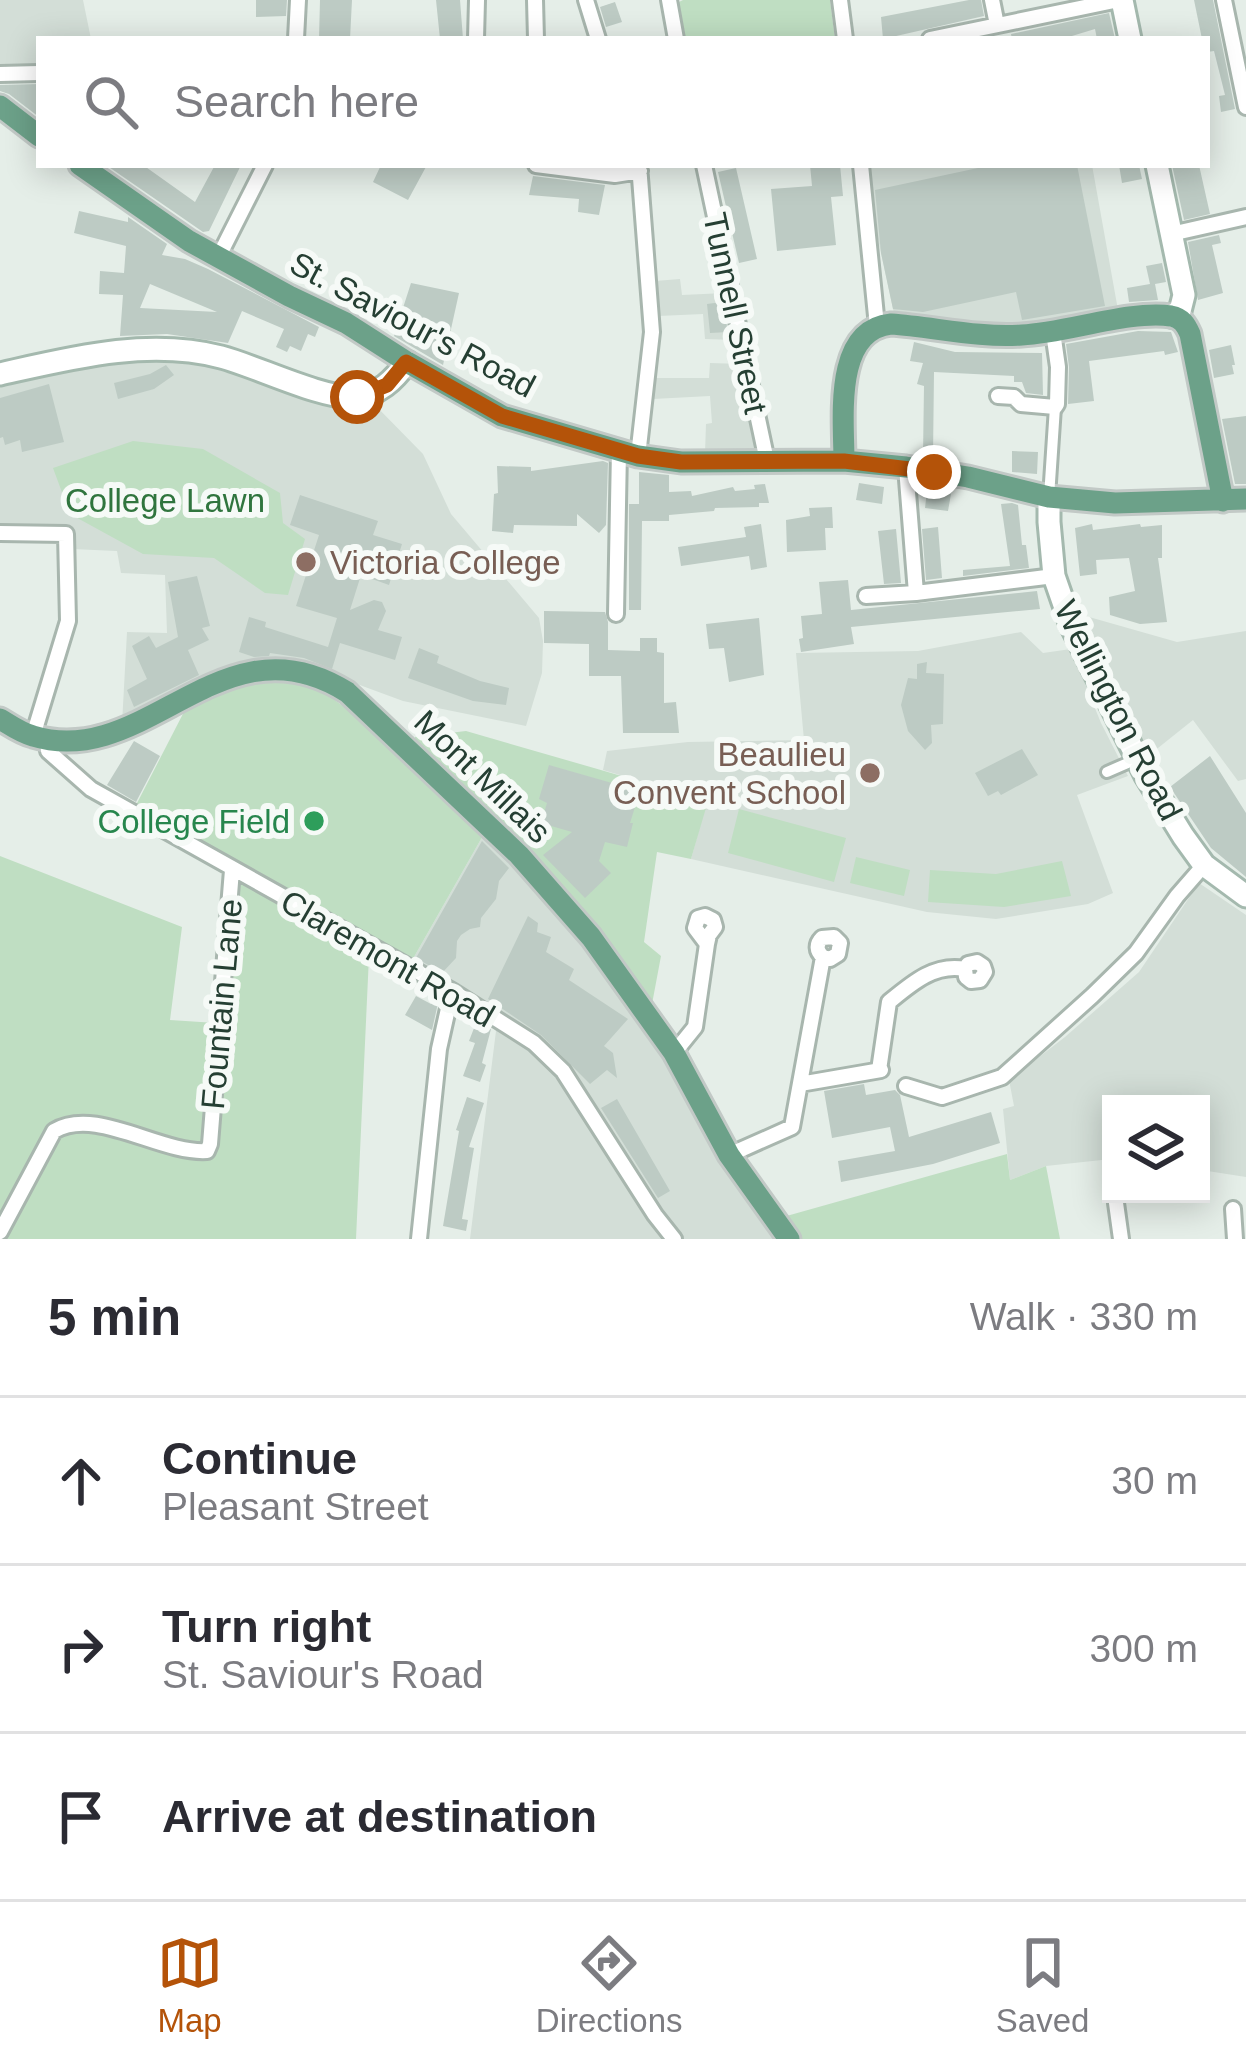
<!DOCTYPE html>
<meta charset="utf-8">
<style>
body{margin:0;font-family:Helvetica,sans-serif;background:#f2f2f3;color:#2b2b33}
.controls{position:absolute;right:36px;bottom:36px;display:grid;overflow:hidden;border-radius:0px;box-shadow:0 6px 30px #0003}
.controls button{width:108px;height:108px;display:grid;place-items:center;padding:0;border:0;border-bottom:3px solid #e1e1e2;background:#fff;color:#2b2b33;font:60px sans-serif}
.stop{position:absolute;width:36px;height:36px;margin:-27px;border:9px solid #b45309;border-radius:50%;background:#fff}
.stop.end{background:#b45309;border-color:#fff;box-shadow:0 3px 12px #0008}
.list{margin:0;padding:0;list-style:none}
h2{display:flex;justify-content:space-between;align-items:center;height:156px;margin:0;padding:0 48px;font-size:51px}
h2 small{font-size:39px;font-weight:400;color:#7c7c81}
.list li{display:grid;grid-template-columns:78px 1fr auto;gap:36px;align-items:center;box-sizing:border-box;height:168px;padding:0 48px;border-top:3px solid #e1e1e2}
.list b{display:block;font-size:45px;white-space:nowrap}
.list p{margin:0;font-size:39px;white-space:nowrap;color:#7c7c81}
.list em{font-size:39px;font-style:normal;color:#7c7c81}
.icon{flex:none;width:66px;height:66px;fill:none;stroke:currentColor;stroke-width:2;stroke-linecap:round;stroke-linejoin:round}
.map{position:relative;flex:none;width:1246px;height:1239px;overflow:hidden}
.search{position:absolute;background:#fff;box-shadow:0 6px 30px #0003;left:36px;right:36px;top:36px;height:132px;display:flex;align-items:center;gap:30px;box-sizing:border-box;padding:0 42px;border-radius:0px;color:#7c7c81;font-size:45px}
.sheet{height:660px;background:#fff}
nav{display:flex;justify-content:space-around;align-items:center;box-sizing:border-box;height:168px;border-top:3px solid #e1e1e2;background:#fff;font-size:33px;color:#7c7c81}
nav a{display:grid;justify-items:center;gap:6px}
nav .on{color:#b45309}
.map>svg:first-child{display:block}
.built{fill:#d3ded7}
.green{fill:#bfdec2}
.building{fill:#bdcbc4;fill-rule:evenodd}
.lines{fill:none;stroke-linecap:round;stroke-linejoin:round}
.pedestrian-casing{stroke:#a8b6ae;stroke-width:16}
.minor-casing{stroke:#a8b6ae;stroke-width:20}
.secondary-casing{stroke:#a4b9ae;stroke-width:27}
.primary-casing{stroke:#c2c9c6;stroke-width:27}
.pedestrian{stroke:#fff;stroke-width:10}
.minor{stroke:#fff;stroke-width:14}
.secondary{stroke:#fff;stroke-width:21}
.primary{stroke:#6ca189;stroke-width:21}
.route{stroke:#b45309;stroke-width:15}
.education-dot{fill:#8d6e63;stroke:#f6faf7;stroke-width:4.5}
.leisure-dot{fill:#2e9e5b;stroke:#f6faf7;stroke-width:4.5}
.labels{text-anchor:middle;stroke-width:12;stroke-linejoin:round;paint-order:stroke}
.street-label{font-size:33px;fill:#253f33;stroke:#f6faf7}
.park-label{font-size:33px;fill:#30753e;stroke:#f6faf7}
.education-label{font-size:33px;fill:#785e54;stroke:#f6faf7;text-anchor:start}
.leisure-label{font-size:33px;fill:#27864d;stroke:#f6faf7;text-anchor:end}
</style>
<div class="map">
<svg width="1246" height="1239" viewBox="0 0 1246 1239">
<rect width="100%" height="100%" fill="#e5eee8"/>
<!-- built -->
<path class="built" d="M0 0H83L91 39H39V71H0Z
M867 165H1092L1118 310 1051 326 990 330 963 322 895 318 868 192Z
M680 279 682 295 725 293 736 340 705 339 703 314 658 316 655 281Z
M166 354 373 403 423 454 451 514 539 618 543 641 542 673 526 726 403 701 292 660 235 666 122 724 127 632 167 633 165 575 121 573 117 551 72 549 71 530 0 529V379Z
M710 363 742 364 756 439 755 455 705 453 706 424 712 423 710 396 653 399 655 378H709Z
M1075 613 1177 642 1246 631V779L1238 781 1193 720 1148 756Z
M1021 632 1043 653 1071 649 1101 723 1128 776 1077 795 1113 893 1088 904 996 919 927 912 691 859 707 801 603 770 607 751 688 742 804 740 796 653 918 651Z
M485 832 544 890 627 995 780 1239H682L660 1211 564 1062 537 1037 410 964Z
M1199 883 1246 915V1177L1201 1170V1104H1111V1159L1046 1166 1010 1180 1003 1109 1014 1106 1009 1080 1065 1037 1139 972Z
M497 1023 538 1054 568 1088 667 1239H470Z"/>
<!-- green -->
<path class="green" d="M683 0H830L835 39H683L675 4Z
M133 441 203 449 280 493 283 523 305 539 288 595 265 593 214 558 143 554 70 514 53 468Z
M276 678 321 690 373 728 485 832 410 964 134 809 187 706 248 682Z
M466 731 708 801 691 859 657 852 644 942 661 956 652 1004 414 746 415 737Z
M739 809 846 838 834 882 728 853Z
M0 856 182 927 170 1020 216 1023 204 1147 112 1125 58 1119 25 1175 0 1227Z
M856 857 910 870 904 896 850 883Z
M1062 861 1071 896 1004 907 928 902 930 870 996 874Z
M242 881 369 956 356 1239H1L55 1141 65 1132 81 1128 199 1157H212L235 884Z
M1007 1154 1010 1180 1046 1166 1060 1239H799L783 1217Z"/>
<!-- building -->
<path class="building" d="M256 0H287L286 16 256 17Z
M320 0H352L350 39H319Z
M436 0H460L463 39H440Z
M969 0H981L984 16 883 39 881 17Z
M1194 0H1213L1235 109 1221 112 1219 96 1225 95 1214 51 1207 52V39H1202Z
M615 2 622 22 606 27 600 7Z
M1109 13 1115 39H1097L1095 29 1062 39H1012L1011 34Z
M39 84V117L9 94 0 91V85Z
M106 165H143L195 202 215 165H241L209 231 203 232Z
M381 165H427L408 200 373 182Z
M810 165H840L843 196 831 197 836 245 777 251 771 189 812 186Z
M992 165H1077L1105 306 1022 320 1016 292 923 312 893 309 881 253 875 190Z
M1119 165H1139L1142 179 1122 183Z
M1172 165H1199L1210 214 1184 220Z
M736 168 757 259 739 263 718 172Z
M533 176 605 185 599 215 578 212 579 199 529 195Z
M79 211 128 222V217L167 244 162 255 185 259 208 269 319 327 315 337 308 334 301 351 290 346 287 352 276 347 284 329 242 311 228 343 167 334 120 336 123 295 99 294 100 271 124 273 126 246 74 233ZM150 284 217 312 140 308Z
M1219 235 1221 243 1212 245 1223 293 1198 300 1188 242Z
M1162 263 1166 282 1155 284 1158 300 1129 302 1127 288 1150 284 1146 266Z
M411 283 459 293 443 365 394 336Z
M722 302 728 332 710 333 707 304Z
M1138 331 1171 332 1178 352 1165 355 1164 351 1089 361 1094 401 1068 404 1069 367 1066 344Z
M914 342 955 352 1042 353 1043 395 1026 393 1022 382H1014V376L934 372 933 456 923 455 924 386 917 384 923 363 910 361Z
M1231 345 1235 365H1232L1234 374 1214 378 1209 350Z
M166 365 174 375 154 389 118 399 114 383 150 374Z
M49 384 64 442 22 452 20 440 5 445 3 437 0 438V398Z
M1246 416V484H1235L1222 419Z
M1012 451 1038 452 1037 474 1012 472Z
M603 461 608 463 606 525 599 533 577 514V526L514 525 513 533 492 531 494 494 498 493 497 466 531 467V471Z
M639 472 669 475V492L691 491 692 496 733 487 735 491 755 489 754 485 765 484 769 503H759V507L715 508 714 511 669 515V521H642L641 610H629V504H639Z
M859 483 884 487 882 504 856 500Z
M927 491 951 494 948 511 925 508Z
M300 495 378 521 373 535 402 544 389 585 361 575 350 610 374 600 382 602 386 611 378 630 402 637 395 660 340 643 332 669 304 658 270 653 269 656 254 657 239 652 249 617 266 622 265 627 328 647 337 618 296 606 319 535 290 525Z
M1012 503 1018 505 1022 545H1026L1029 568 963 576V570L1010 566 1001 504Z
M832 507 833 528H825L826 550 787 552 786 520 810 516 809 508Z
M761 524 767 567 751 570 749 556 681 566 678 547 746 537 744 527Z
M1092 524 1093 530 1140 524 1141 527 1162 525V558H1158L1167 622 1140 624 1110 615 1109 597 1135 591 1129 558 1096 560 1097 574 1080 576 1075 528Z
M938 527 942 578 926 580 922 529Z
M896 529 901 583 884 584 878 531Z
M197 576 210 626 202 628 209 640 188 650 199 675 134 707 127 690 147 679 132 646 149 636 156 648 178 637 168 582Z
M848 580 851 610 1037 591 1040 609 851 627 854 644 801 652 799 639 803 638 801 616 822 614 819 582Z
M544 611 605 612 608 622V650L640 651V638H657V652L664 653V703L676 702 679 733H623L621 676H589V644L544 643Z
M759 618 764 675 729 682 724 648 709 649 706 624Z
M419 648 439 656 437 663 480 681 509 688 506 705 473 701 408 678Z
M927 662 926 673 944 674 943 724 931 725 932 743 925 750 908 731 901 705 908 678 917 679V664Z
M134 741 160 756 136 802 107 785Z
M1022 749 1038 775 1001 795 998 791 988 796 975 773Z
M1210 756 1246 813V877L1211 848 1170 787Z
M549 765 640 791 630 823H633L627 847 605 842 599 861 611 873 585 898 543 855 572 832 541 823 547 803 539 799Z
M482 841 509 868 499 881 496 899 481 918 480 927 470 929 461 935 457 941 456 958 442 973 416 958Z
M528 916 538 923 537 932 551 937 546 952 574 969 569 980 628 1019 604 1046 613 1053 617 1078 607 1070 590 1084 541 1035 488 999Z
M416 996 431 1004 433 1001 438 1003 432 1030 405 1015Z
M476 1023 491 1029 482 1063 486 1065 480 1082 463 1076 475 1043 469 1041Z
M864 1084 866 1095 895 1090 900 1095 909 1137 991 1112 1000 1143 933 1164 841 1182 838 1161 895 1151 890 1127 832 1138 824 1091Z
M467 1097 484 1103 469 1147 474 1148 462 1219 468 1220 466 1231 443 1226 459 1131 456 1130Z
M617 1099 670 1191 658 1198 601 1108Z"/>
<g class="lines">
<!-- pedestrian casing -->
<g class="pedestrian-casing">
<path id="pedestrian" d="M1049 497 1055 407
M1107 772 1137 759"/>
</g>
<!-- minor casing -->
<g class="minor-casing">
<path id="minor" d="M535 0 536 39
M586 0 598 39
M669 0 676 39
M840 0 845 39
M992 0 997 25
M1224 0 1246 107
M296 39 298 0
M476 39 477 0
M930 39 1119 0
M0 74 39 73
M536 165 615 175 640 171
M704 165 767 461
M861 165 877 326
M1171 234 1246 217
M218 258 265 165
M998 396 1014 397 1021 404 1055 407 1057 404 1058 367 1053 332
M638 456 652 332 639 165
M906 467 916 593
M0 533 66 534 68 621 33 736
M866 596 916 593 1054 576
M616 614 619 450
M47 739 48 751 91 789 452 991 534 1043 563 1071 655 1215 674 1239
M674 1053 695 1027 707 944 709 935 715 927 713 920 705 916 698 918 695 928 707 944
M879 1070 889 1002C912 983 935 963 965 969L966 977 971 981 980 980 985 972 983 966 977 962 968 964 965 969
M800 1084 881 1070
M906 1086 942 1097 1002 1077 1092 996 1136 953 1177 896 1204 865
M729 1155 792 1127 823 957C816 951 816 944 822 938L834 937 840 943 838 954 830 959 823 957
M1116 1203 1121 1239
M1233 1209 1235 1239
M0 1232 54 1131C96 1106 160 1154 207 1151L210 1144 232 870
M419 1239 439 1049 452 991"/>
</g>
<!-- secondary casing -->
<g class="secondary-casing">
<path id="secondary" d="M1122 0 1130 39
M1157 165 1184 295 1180 311 1171 316
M0 374C71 358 148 338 221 357 256 366 322 399 355 397 379 395 394 380 407 362
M1049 497V522L1054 576 1071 625 1146 776 1183 836 1204 865 1246 896"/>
</g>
<!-- primary casing -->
<g class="primary-casing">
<path id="primary" d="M0 106 39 136
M80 165 189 241 289 296 346 323 407 362 502 416 638 456 681 462 844 461 906 467 968 477 1049 497 1115 503 1246 499
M844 461C844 419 833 330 891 324 934 327 978 338 1022 335 1067 333 1129 310 1171 316 1182 318 1186 325 1190 334L1223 501
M0 719C10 725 21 733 33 736 147 771 222 613 347 692L519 855 591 937 674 1053 729 1155 789 1239"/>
</g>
<!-- pedestrian -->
<use href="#pedestrian" class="pedestrian"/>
<!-- minor -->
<use href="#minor" class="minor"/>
<!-- secondary -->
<use href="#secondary" class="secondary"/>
<!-- primary -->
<use href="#primary" class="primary"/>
</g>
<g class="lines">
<!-- route -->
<path class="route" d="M357 397 387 385 406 362 502 416 638 456 681 462 844 461 934 472"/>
</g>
<!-- markers -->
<g class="education-dot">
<circle cx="306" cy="562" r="12"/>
<circle cx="870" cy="773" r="12"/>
</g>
<circle class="leisure-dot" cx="314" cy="821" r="12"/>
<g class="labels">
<!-- street labels -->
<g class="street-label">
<text transform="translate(736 313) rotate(78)" y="12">Tunnell Street</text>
<text transform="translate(413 324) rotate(28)" y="12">St. Saviour's Road</text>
<text transform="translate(1119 710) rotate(63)" y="12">Wellington Road</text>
<text transform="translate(483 776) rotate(44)" y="12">Mont Millais</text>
<text transform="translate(388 958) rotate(30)" y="12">Claremont Road</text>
<text transform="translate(221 1004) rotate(-85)" y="12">Fountain Lane</text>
</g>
<!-- park labels -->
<g class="park-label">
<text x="165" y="512">College Lawn</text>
</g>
<!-- education labels -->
<g class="education-label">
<text x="330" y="574">Victoria College</text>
<text x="846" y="766" text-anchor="end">Beaulieu<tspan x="846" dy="38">Convent School</tspan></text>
</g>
<!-- leisure labels -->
<g class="leisure-label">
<text x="290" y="833">College Field</text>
</g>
</g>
</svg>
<div class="controls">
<button><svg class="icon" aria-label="layers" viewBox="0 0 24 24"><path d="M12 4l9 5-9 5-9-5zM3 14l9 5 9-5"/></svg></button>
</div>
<div class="stop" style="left:357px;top:397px"></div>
<div class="stop end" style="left:934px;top:472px"></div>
<div class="search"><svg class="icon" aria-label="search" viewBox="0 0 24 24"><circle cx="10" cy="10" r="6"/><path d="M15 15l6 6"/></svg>Search here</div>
</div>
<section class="sheet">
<h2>5 min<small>Walk · 330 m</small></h2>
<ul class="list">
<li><svg class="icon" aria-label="ahead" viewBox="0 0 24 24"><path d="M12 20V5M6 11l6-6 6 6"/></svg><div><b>Continue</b><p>Pleasant Street</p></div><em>30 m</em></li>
<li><svg class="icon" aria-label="right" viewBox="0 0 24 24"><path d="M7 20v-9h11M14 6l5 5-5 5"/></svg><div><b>Turn right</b><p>St. Saviour's Road</p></div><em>300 m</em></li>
<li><svg class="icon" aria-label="arrive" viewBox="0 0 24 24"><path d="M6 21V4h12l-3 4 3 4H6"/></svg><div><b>Arrive at destination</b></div></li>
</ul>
</section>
<nav>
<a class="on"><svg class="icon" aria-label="map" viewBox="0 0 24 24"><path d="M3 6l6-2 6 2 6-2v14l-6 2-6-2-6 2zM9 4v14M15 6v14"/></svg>Map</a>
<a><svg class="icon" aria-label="directions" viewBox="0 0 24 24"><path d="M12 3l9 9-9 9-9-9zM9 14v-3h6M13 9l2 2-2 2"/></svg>Directions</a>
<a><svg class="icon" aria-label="saved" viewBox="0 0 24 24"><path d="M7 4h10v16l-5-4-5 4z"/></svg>Saved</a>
</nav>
